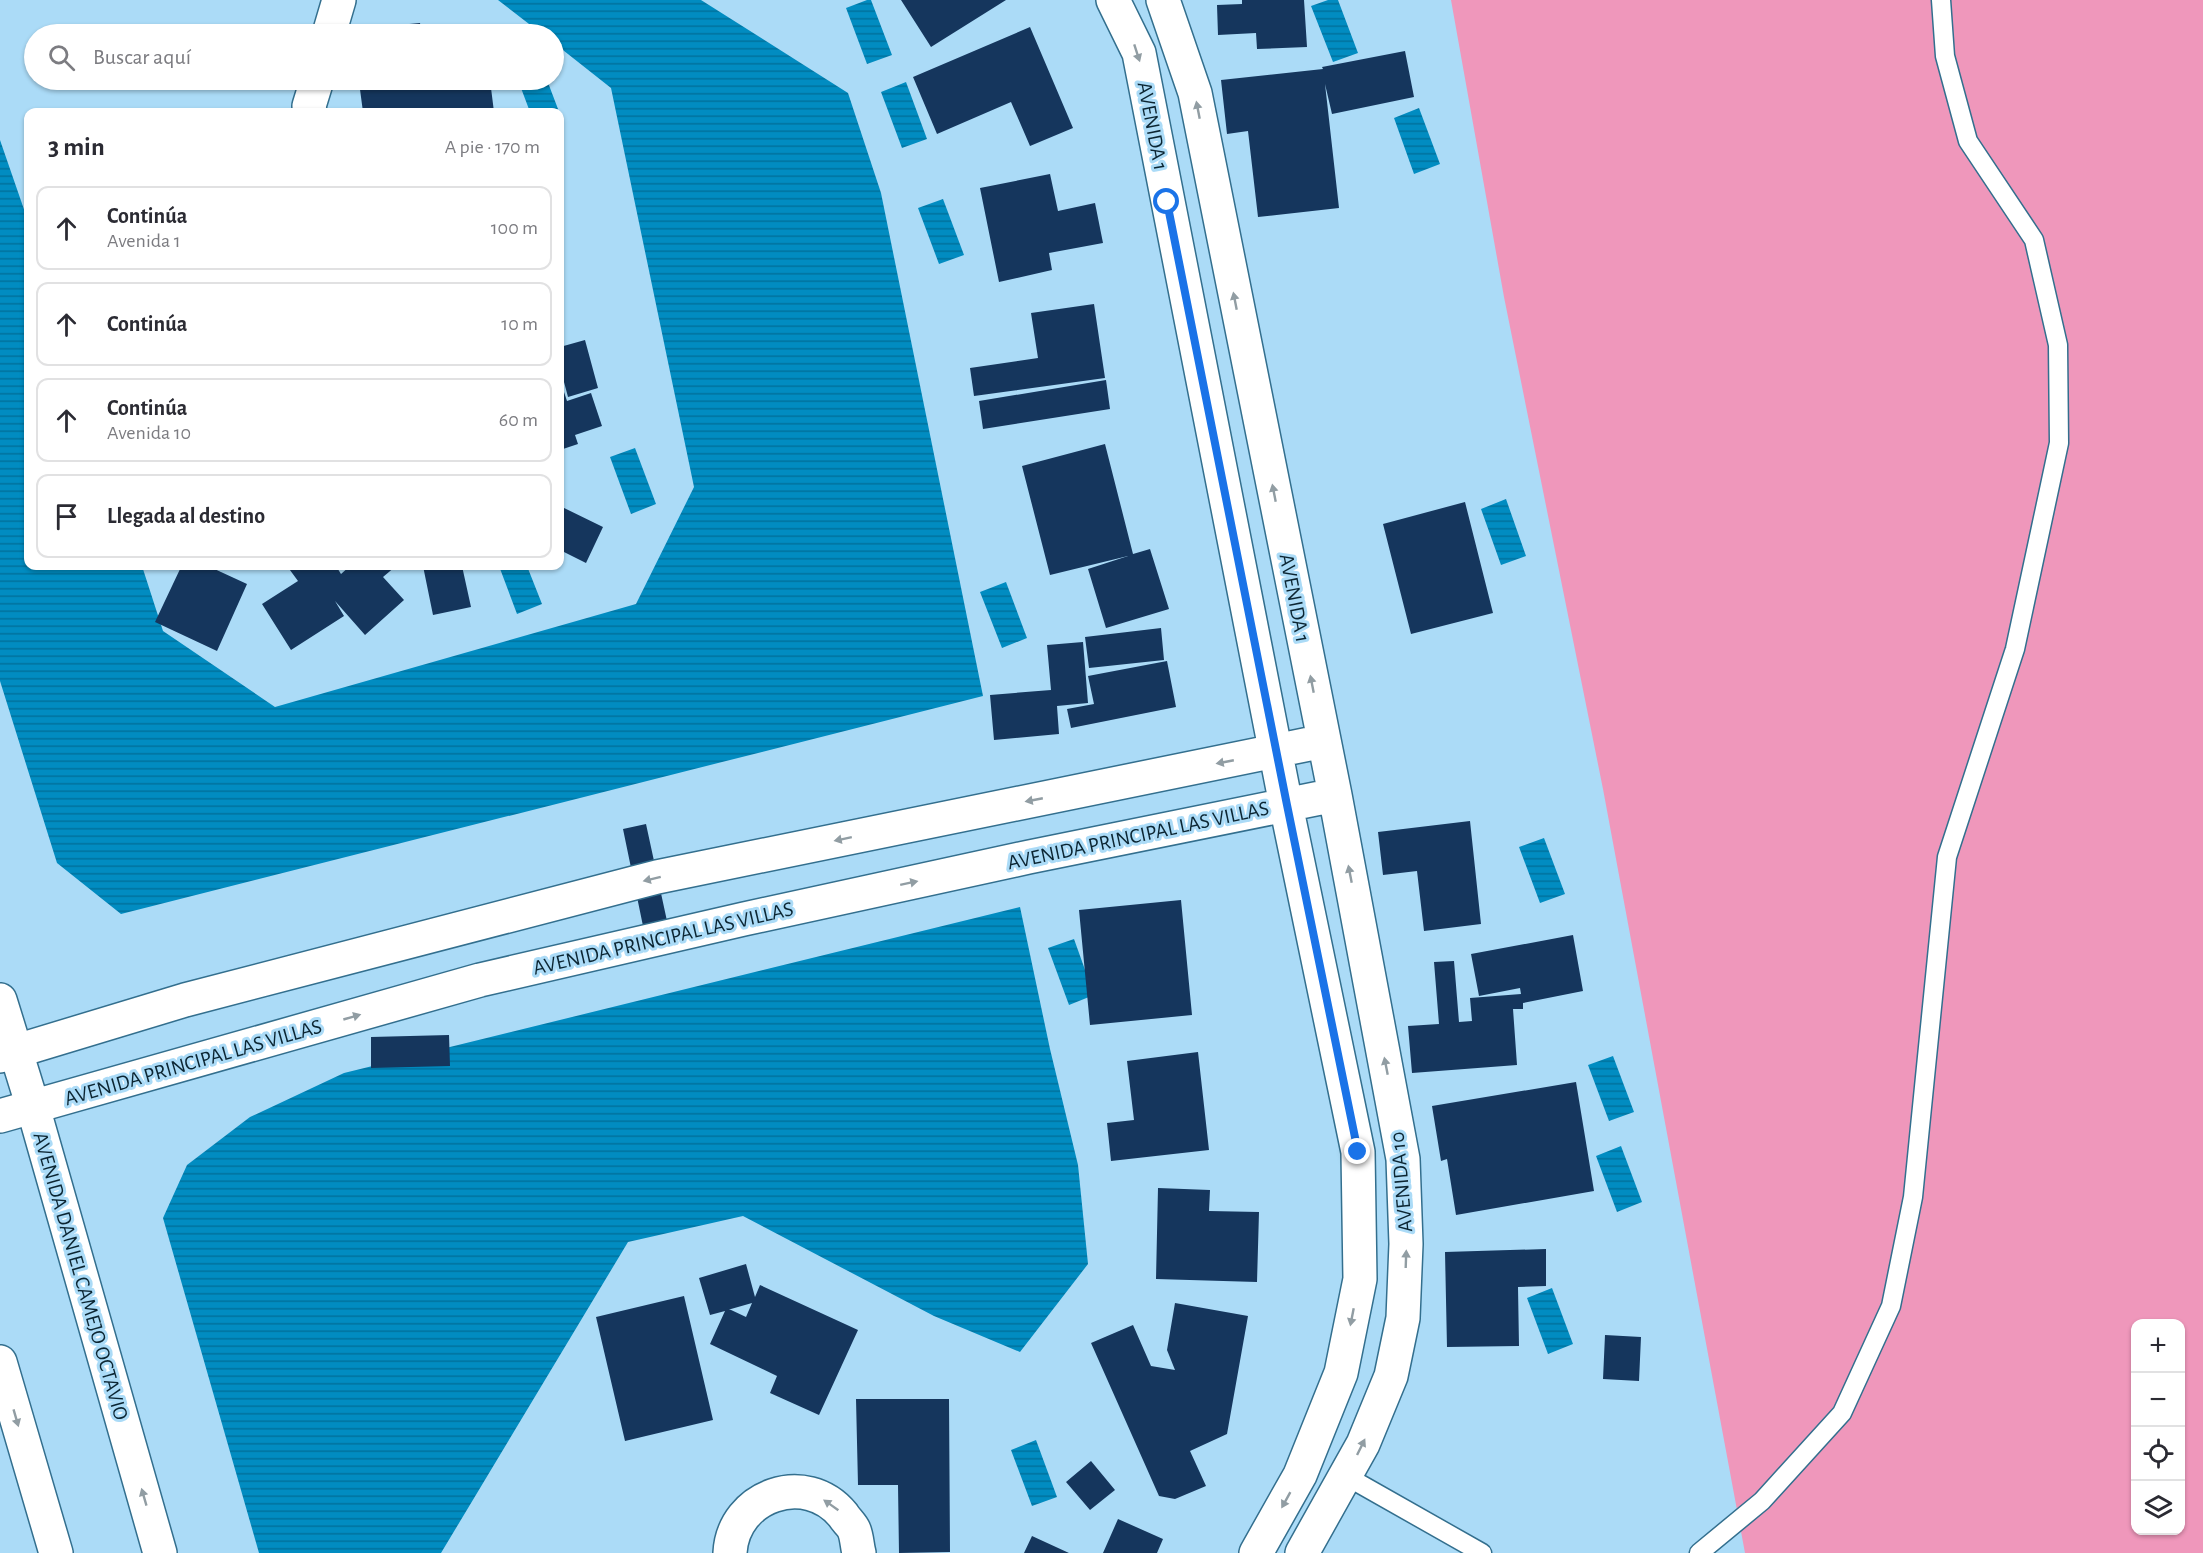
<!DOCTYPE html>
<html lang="es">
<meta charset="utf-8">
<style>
body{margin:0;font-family:"Alegreya Sans",sans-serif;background:#f7f7f7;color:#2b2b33}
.controls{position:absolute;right:18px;bottom:18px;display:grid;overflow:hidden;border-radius:12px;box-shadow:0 2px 4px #0004}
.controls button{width:54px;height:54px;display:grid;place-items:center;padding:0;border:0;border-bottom:2px solid #e1e1e2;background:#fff;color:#2b2b33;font:30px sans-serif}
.stop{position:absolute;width:18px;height:18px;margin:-14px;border:4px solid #1a73e8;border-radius:50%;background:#fff}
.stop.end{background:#1a73e8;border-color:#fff;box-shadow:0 2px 6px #0008}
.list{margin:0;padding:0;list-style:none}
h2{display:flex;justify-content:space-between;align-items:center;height:78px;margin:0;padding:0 24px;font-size:26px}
h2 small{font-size:20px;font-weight:400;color:#7c7c81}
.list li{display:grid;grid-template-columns:39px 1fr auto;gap:18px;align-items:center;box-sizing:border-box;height:84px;margin:0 12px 12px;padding:0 12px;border:2px solid #e1e1e2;border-radius:12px}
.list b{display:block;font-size:22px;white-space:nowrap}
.list p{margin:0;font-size:20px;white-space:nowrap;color:#7c7c81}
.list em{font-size:20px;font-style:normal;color:#7c7c81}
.icon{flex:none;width:33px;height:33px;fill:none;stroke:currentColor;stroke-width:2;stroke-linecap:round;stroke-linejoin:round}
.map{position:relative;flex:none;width:2203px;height:1553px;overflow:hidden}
.search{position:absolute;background:#fff;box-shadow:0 2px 4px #0004;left:24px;top:24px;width:540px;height:66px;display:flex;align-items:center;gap:15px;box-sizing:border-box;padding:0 21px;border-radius:33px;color:#7c7c81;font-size:22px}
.panel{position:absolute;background:#fff;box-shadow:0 2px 4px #0004;left:24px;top:108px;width:540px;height:462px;border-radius:12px}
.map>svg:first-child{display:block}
.green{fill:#ef97bb;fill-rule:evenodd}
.water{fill:url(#water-rules)}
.building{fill:#15365d;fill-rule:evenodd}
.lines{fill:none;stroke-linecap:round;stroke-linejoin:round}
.service-casing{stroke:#336f8e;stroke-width:21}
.minor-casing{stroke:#336f8e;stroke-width:36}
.secondary-casing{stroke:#336f8e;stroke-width:36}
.service{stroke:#fff;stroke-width:18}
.minor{stroke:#fff;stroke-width:33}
.secondary{stroke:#fff;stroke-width:33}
.oneway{fill:#919da3}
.route{stroke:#1a73e8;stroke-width:8}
.labels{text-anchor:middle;stroke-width:6;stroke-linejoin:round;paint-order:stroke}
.street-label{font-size:21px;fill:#0b2532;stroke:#abdbf7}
</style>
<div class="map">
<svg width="2203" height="1553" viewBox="0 0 2203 1553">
<defs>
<pattern id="water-rules" width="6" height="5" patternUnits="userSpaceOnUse" patternTransform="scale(1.5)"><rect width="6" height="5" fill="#018cc1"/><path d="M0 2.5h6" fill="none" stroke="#01729d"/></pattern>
</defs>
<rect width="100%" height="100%" fill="#abdbf7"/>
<!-- green -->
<path class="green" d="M1451 0H2203V1553H1745L1603 789 1504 297ZM2136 1324H2180V1530H2136Z"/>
<!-- water -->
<path class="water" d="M498 0H701L848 93 881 193 983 696 121 914 57 863 0 681V140L28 221V566H142L163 631 275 707 636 604 694 487 611 88 554 43V34H542Z
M867 0H871L892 55 867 64 846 8Z
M1328 0H1338L1358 53 1333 62 1311 6Z
M518 80H547L558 109 550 112H530Z
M906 82 927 139 902 148 881 92Z
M1419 108 1440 164 1414 174 1394 118Z
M943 199 964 255 939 264 918 208Z
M635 448 656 504 631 514 610 457Z
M1506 499 1526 556 1501 565 1481 509Z
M499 566H527L542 604 517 614Z
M1006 582 1027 638 1002 648 980 592Z
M1544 838 1565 894 1540 903 1519 847Z
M1020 907 1050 1049 1078 1165 1088 1264 1020 1352 934 1316 743 1216 628 1242 441 1553H259L163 1218 187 1165 250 1117 344 1073Z
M1074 939 1094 995 1069 1005 1048 948Z
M1613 1056 1634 1112 1609 1121 1588 1065Z
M1621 1146 1642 1202 1617 1212 1596 1156Z
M1552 1288 1573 1344 1548 1354 1527 1298Z
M1036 1440 1057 1497 1032 1506 1011 1450Z"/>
<!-- building -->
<path class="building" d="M901 0H1006L931 47Z
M1242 0H1304L1307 47 1257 49 1256 33 1218 35 1217 5 1242 4Z
M420 23 422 34H389L388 26Z
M1030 27 1073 128 1030 146 1011 102 937 134 913 77Z
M1405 51 1414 97 1332 114 1325 84 1339 208 1258 217 1248 131 1227 134 1221 80 1323 69 1322 67Z
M386 80H490L494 112H363L359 82Z
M1050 174 1058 211 1095 203 1103 243 1049 253 1052 270 999 282 980 188Z
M1094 304 1105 378 974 396 970 368 1038 358 1031 313Z
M585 340 598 388 568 397 560 367V347Z
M560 380 567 401 591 393 602 426 575 435 578 444 560 450Z
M1106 380 1110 409 983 429 979 401Z
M1105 444 1133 554 1150 549 1169 609 1106 628 1088 569 1128 556 1050 575 1022 466Z
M1465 502 1493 613 1411 634 1383 524Z
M560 506 603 527 586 563 560 550Z
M176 566H208L247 584 217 651 155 622 181 567 176 568Z
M287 566H336L341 574 350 566H396L383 577 404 600 365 635 335 601 344 616 291 650 262 604 298 581Z
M423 566H462L471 607 433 615Z
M1161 628 1164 660 1089 668 1085 637Z
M1083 642 1088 703 1057 706 1059 734 994 740 990 695 1051 690 1047 645Z
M1167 661 1176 707 1071 728 1067 709 1094 704 1088 676Z
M1470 821 1481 924 1424 931 1417 871 1383 875 1378 832Z
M646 824 667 921 643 926 623 829Z
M1181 900 1192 1015 1090 1025 1079 910Z
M1573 935 1583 991 1523 1003V1009H1513L1517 1065 1412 1073 1408 1026 1439 1024 1434 962 1454 961 1459 1022 1472 1021 1470 998 1521 994 1520 988 1479 996 1471 954Z
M449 1035 450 1066 371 1068V1037Z
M1198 1052 1209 1150 1111 1161 1107 1123 1134 1120 1127 1061Z
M1576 1082 1594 1191 1456 1215 1447 1159 1441 1161 1432 1106Z
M1158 1188 1210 1190 1209 1211 1259 1212 1257 1282 1156 1279Z
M1546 1249V1286L1518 1287 1519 1346 1447 1347 1445 1252Z
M746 1264 755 1297 760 1285 858 1330 819 1415 770 1393 777 1376 710 1344 725 1311 710 1315 699 1278ZM752 1303 746 1317 729 1309H731Z
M684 1296 713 1420 625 1441 596 1317Z
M1175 1303 1248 1316 1227 1434 1190 1451 1206 1486 1175 1499 1159 1496 1091 1343 1133 1325 1151 1366 1175 1370 1167 1350Z
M1605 1335 1641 1337 1639 1381 1603 1379Z
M856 1399H949L950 1552 899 1553 898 1485H858Z
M1091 1461 1115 1490 1090 1510 1066 1482Z
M1118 1519 1163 1539 1157 1553H1103Z
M1032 1536 1069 1553H1024Z"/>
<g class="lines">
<!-- service casing -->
<g class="service-casing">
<path id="service" d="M1346 1476 1482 1553
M1699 1553 1762 1501 1842 1413 1891 1306 1913 1197 1947 857 2015 649 2059 443 2058 345 2034 240 1968 141 1945 56 1941 0"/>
</g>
<!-- minor casing -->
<g class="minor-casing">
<path id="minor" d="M1113 0 1139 53 1286 805 1358 1152 1360 1279 1341 1373 1300 1475 1256 1553
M1163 0 1195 93 1335 795 1403 1159 1406 1244 1403 1318 1391 1376 1363 1444 1302 1553
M329 34 339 0
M310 112 309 106 317 80
M0 1056 185 1000 657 877 1324 741
M0 1116 480 980 744 919 1029 857 1335 795
M730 1553C733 1495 806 1470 843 1515 846 1520 852 1525 854 1530 857 1537 857 1546 859 1553"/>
</g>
<!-- secondary casing -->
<g class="secondary-casing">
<path id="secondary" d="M0 1000 33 1107 160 1553
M0 1362 56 1553"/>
</g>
<!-- service -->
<use href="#service" class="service"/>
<!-- minor -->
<use href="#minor" class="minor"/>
<!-- secondary -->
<use href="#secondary" class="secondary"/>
</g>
<!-- one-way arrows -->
<defs><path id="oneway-solid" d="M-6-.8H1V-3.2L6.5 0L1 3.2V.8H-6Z" transform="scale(1.5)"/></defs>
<g class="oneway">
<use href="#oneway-solid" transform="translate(1137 53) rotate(72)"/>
<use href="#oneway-solid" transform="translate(1198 110) rotate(-101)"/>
<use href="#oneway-solid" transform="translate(1235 301) rotate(-101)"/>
<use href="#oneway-solid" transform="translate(1274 493) rotate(-101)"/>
<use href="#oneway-solid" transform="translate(1312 684) rotate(-101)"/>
<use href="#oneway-solid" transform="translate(1225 762) rotate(169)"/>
<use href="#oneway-solid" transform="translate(1034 800) rotate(169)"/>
<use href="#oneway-solid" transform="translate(843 839) rotate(168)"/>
<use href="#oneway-solid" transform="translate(1350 874) rotate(-101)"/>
<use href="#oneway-solid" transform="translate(652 879) rotate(166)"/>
<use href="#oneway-solid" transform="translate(909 883) rotate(-12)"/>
<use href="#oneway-solid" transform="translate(352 1017) rotate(-16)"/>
<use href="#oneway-solid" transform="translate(1386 1066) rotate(-101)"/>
<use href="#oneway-solid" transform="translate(1406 1259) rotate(-88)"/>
<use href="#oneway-solid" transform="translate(1352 1317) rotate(101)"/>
<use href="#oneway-solid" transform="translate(16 1418) rotate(74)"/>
<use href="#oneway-solid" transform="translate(1361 1447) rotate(-64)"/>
<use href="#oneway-solid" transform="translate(144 1497) rotate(-106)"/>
<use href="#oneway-solid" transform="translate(1286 1500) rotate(119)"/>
<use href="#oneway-solid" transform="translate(831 1505) rotate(-145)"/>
</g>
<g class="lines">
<!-- route -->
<path class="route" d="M1167 202 1287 805 1358 1152"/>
</g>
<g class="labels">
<!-- street labels -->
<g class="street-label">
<text transform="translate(1153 126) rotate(79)" y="7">AVENIDA 1</text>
<text transform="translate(1295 598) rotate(79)" y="7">AVENIDA 1</text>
<text transform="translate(1138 835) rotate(-12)" y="7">AVENIDA PRINCIPAL LAS VILLAS</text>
<text transform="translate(663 938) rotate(-13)" y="7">AVENIDA PRINCIPAL LAS VILLAS</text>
<text transform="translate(193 1062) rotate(-16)" y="7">AVENIDA PRINCIPAL LAS VILLAS</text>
<text transform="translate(1401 1182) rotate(-95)" y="7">AVENIDA 10</text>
<text transform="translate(81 1276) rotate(74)" y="7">AVENIDA DANIEL CAMEJO OCTAVIO</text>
</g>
</g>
</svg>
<div class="controls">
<button>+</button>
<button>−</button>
<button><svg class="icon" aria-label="locate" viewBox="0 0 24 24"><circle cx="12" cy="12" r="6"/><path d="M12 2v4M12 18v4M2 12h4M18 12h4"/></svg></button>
<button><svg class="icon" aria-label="layers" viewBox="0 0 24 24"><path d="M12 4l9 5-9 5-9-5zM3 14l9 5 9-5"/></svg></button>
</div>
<div class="stop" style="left:1167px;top:202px"></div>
<div class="stop end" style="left:1358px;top:1152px"></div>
<div class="search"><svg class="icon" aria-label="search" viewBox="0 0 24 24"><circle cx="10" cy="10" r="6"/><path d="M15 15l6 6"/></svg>Buscar aquí</div>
<section class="panel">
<h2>3 min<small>A pie · 170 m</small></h2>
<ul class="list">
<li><svg class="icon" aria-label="ahead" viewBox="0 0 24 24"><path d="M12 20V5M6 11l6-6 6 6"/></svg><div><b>Continúa</b><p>Avenida 1</p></div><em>100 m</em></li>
<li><svg class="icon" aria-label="ahead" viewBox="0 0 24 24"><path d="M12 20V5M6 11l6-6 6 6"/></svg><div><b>Continúa</b></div><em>10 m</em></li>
<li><svg class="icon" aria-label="ahead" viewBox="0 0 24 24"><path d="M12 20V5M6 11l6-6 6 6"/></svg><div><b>Continúa</b><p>Avenida 10</p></div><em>60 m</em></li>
<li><svg class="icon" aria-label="arrive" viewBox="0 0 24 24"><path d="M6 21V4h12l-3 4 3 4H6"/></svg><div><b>Llegada al destino</b></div></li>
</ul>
</section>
</div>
